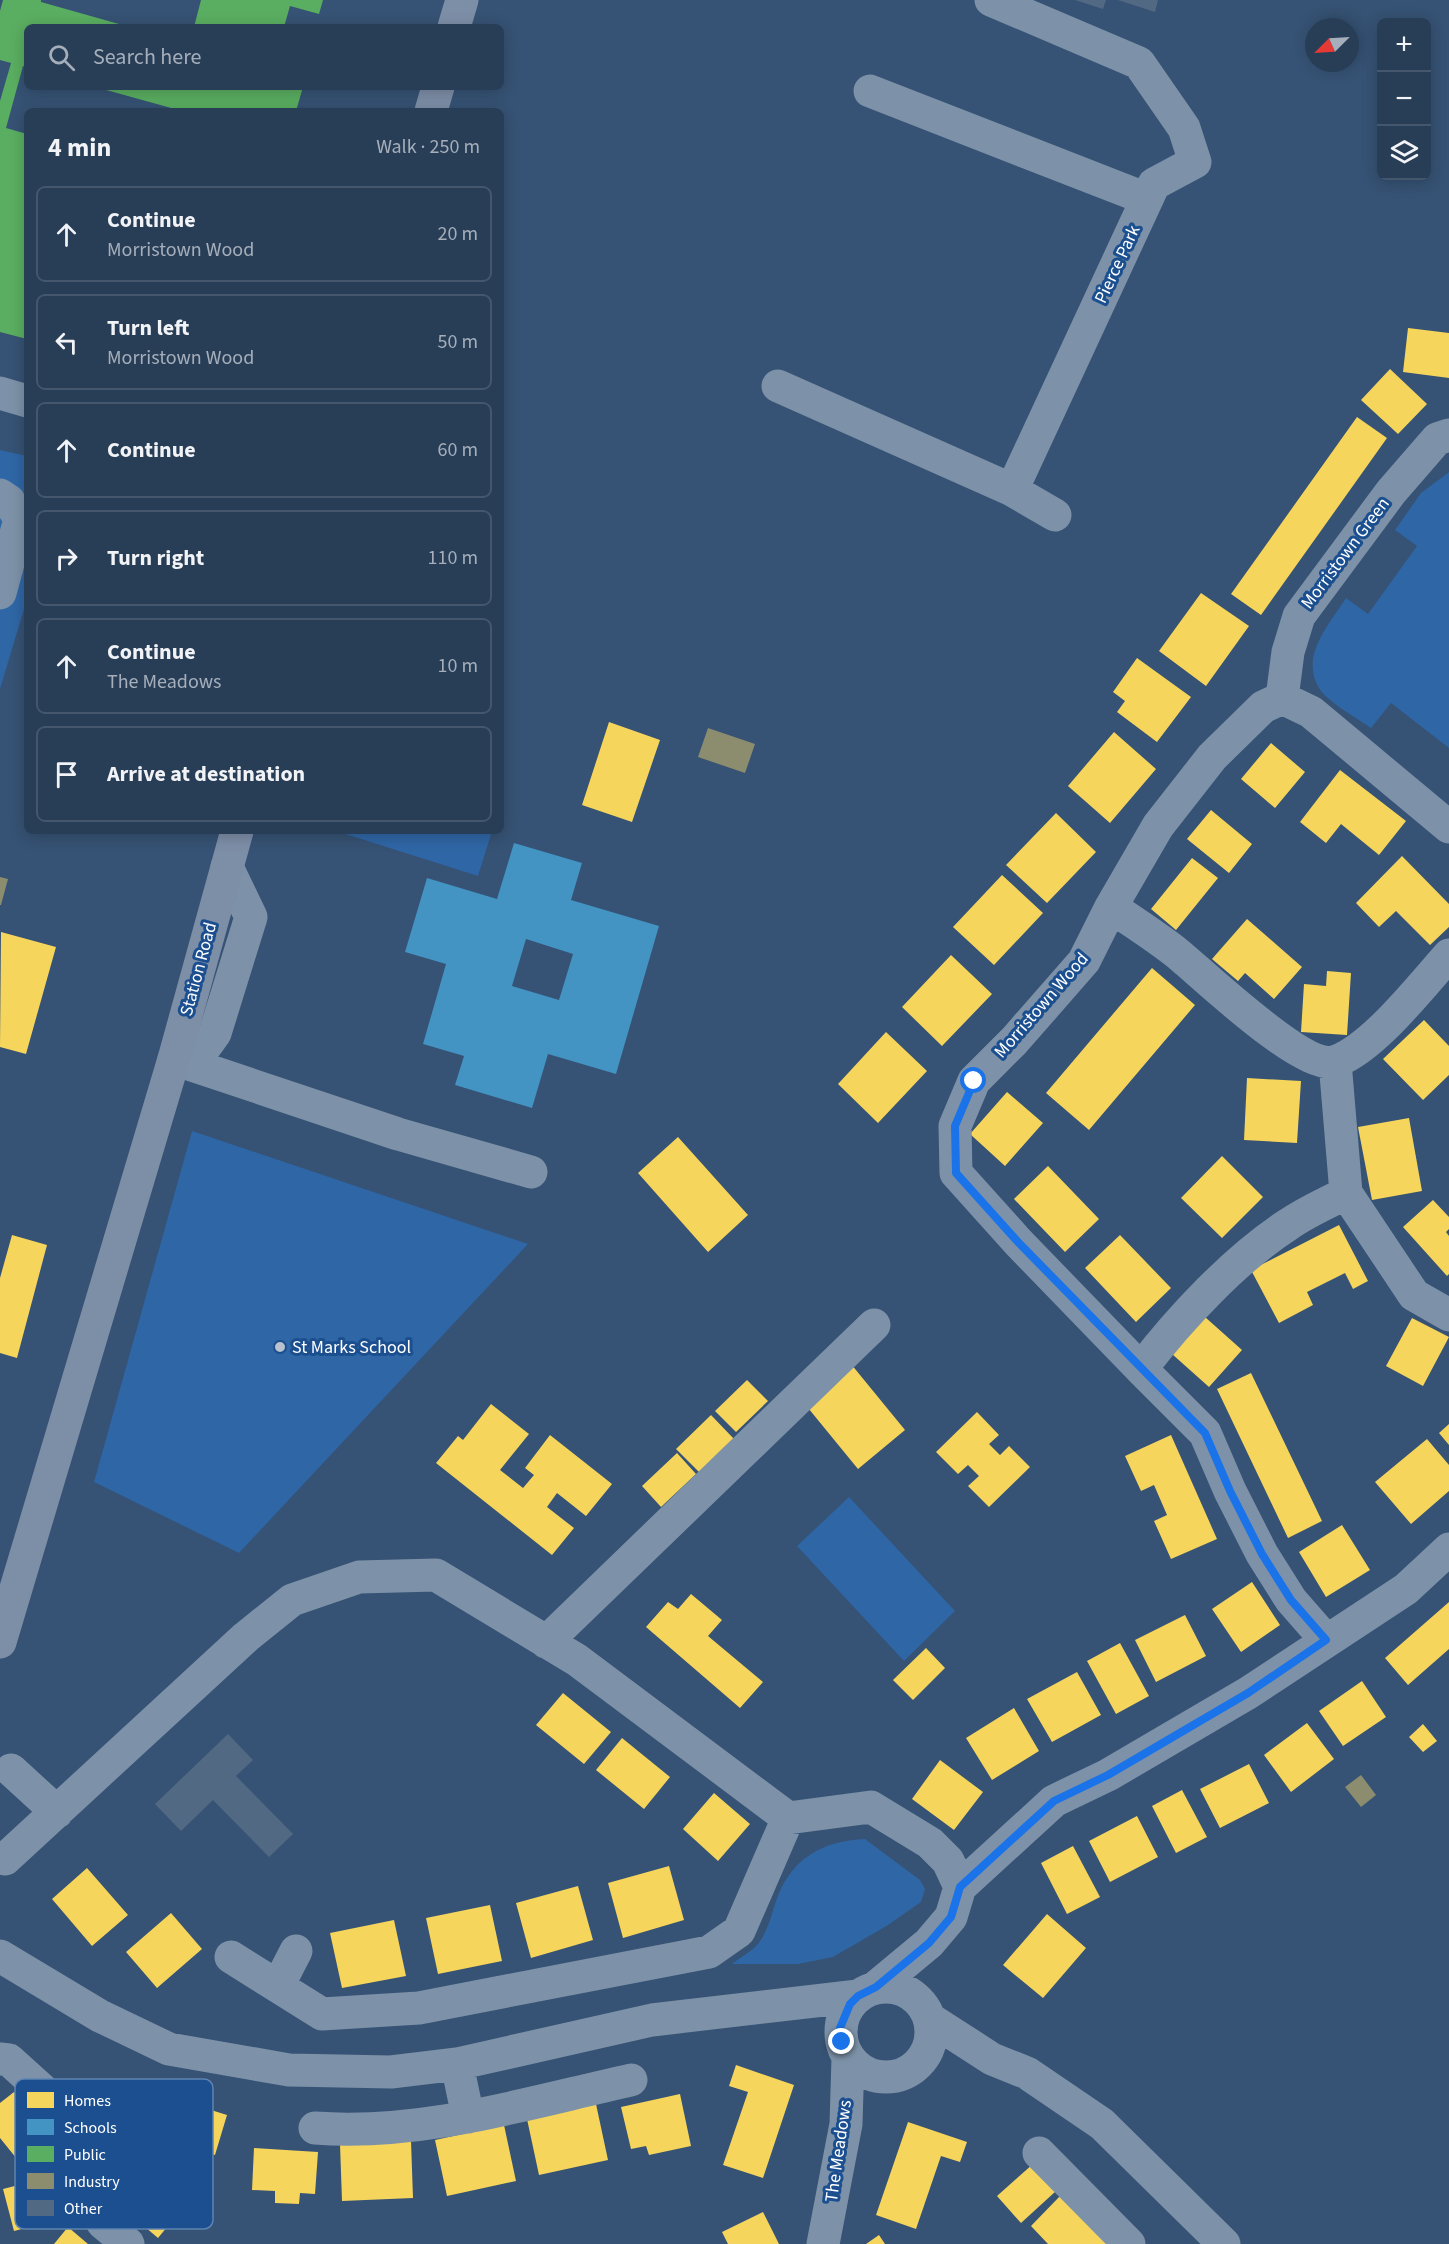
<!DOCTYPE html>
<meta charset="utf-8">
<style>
body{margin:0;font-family:"Source Sans 3",sans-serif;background:#344961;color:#f1f3f6}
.controls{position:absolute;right:18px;top:18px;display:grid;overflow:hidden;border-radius:9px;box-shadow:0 3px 15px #0003}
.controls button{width:54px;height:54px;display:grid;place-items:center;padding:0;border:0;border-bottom:2px solid #44576d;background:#283e57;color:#f1f3f6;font:30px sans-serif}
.compass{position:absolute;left:1305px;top:18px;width:54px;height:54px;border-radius:50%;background:#283e57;box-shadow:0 3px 15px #0003;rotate:246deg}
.stop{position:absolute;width:18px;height:18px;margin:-14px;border:4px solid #1a73e8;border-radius:50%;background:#fff}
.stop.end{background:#1a73e8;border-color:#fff;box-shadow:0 2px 6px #0008}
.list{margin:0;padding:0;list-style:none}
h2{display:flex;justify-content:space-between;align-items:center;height:78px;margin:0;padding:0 24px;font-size:26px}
h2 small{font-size:20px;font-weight:400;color:#a5aeba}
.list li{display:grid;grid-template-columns:39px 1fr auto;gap:18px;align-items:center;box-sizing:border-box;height:96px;margin:0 12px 12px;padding:0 12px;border:2px solid #44576d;border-radius:9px}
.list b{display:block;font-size:22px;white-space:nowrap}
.list p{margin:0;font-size:20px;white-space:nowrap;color:#a5aeba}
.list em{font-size:20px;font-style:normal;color:#a5aeba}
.icon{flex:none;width:33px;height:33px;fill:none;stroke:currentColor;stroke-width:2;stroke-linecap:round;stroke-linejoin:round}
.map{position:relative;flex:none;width:1449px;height:2244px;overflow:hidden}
.search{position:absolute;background:#283e57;box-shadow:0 3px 15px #0003;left:24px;top:24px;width:480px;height:66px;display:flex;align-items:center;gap:15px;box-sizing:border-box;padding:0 21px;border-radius:9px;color:#a5aeba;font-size:22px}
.panel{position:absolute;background:#283e57;box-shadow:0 3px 15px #0003;left:24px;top:108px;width:480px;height:726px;border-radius:9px}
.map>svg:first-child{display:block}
.green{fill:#2f66a5}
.homes{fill:#f6d55c}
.schools{fill:#4393c3;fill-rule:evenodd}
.public{fill:#5aae61}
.industry{fill:#8c8c6e}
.building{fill:#526984}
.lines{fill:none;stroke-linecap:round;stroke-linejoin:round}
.minor{stroke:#7d92a8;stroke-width:33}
.major{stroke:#7d8ea7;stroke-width:33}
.route{stroke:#1a73e8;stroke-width:8}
.poi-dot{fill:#b9c2ce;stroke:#1b4f8f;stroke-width:2}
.labels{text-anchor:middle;stroke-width:6;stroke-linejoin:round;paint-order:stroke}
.street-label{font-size:18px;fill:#fff;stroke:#1b4f8f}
.poi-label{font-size:18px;fill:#fff;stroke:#1b4f8f;text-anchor:start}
.key{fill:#1b4f8f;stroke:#5f84b1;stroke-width:1.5}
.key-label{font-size:16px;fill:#fff}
</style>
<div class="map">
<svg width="1449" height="2244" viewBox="0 0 1449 2244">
<rect width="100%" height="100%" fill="#365274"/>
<!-- green -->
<path class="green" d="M0 450 27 456V599L0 689Z
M1449 472V748L1391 703 1371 728C1358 719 1330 703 1321 691 1298 658 1328 626 1346 598L1368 614 1417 546 1395 530 1421 493Z
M336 831H492L478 876Z
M192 1131 528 1244 239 1553 94 1482Z
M849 1497 955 1611 904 1661 797 1546Z
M865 1839 920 1880 925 1889 921 1902 888 1925 833 1957 798 1964H732C739 1958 749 1953 755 1947 767 1935 771 1916 776 1901 791 1858 822 1841 865 1839Z"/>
<!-- homes -->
<path class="homes" d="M1408 328 1449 333V378L1403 372Z
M1390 369 1427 404 1398 434 1361 400Z
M1357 417 1387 438 1261 615 1231 594Z
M1201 593 1249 626 1206 686 1159 651Z
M1137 658 1191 697 1157 742 1117 712 1125 701 1113 692Z
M609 722 660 740 632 822 582 805Z
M1114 732 1156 769 1110 823 1068 786Z
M1271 743 1305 772 1275 808 1241 779Z
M1340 770 1406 821 1379 855 1341 824 1326 843 1300 822Z
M1211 810 1252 844 1229 873 1187 839Z
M1056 813 1096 852 1047 903 1006 865Z
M1402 856 1449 904V927L1430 945 1396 911 1379 927 1356 903Z
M1192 858 1218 878 1176 930 1151 909Z
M1002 875 1043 913 994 965 953 927Z
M1247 919 1302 967 1274 999 1245 973 1238 981 1212 959Z
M1 932 56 947 26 1054 0 1047Z
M951 955 992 994 942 1046 902 1007Z
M1152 968 1195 1005 1089 1130 1046 1093Z
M1327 971 1351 973 1347 1035 1301 1032 1304 984 1326 986Z
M1424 1020 1449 1046V1075L1423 1100 1383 1059Z
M886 1032 927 1071 878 1123 838 1084Z
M1247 1078 1301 1081 1297 1143 1244 1140Z
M1007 1092 1043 1123 1005 1166 970 1134Z
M1409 1118 1422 1191 1372 1200 1358 1127Z
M678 1137 748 1215 708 1252 638 1173Z
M1222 1156 1263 1197 1222 1238 1181 1198Z
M1048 1166 1099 1219 1065 1252 1014 1199Z
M1433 1200 1449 1217V1229L1446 1232 1449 1236V1274L1447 1276 1403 1227Z
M1339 1225 1368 1281 1353 1289 1345 1273 1307 1292 1313 1305 1279 1323 1251 1270Z
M12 1235 47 1245 17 1358 0 1353V1278Z
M1120 1235 1171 1288 1136 1322 1085 1268Z
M1205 1317 1242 1350 1209 1387 1172 1354Z
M1412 1318 1449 1337 1423 1386 1386 1366Z
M851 1364 905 1430 858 1469 804 1403Z
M1251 1373 1322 1521 1288 1538 1217 1389Z
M747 1380 768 1401 736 1432 715 1411Z
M491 1404 529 1434 500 1470 523 1488 534 1475 525 1468 550 1435 612 1484 586 1516 557 1493 547 1507 574 1528 552 1555 436 1463 458 1436 463 1440Z
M977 1412 999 1435 989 1444 1000 1455 1009 1446 1030 1467 989 1507 968 1486 979 1476 968 1465 958 1474 936 1452Z
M711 1415 734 1439 699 1472 676 1449Z
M1449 1424V1445L1439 1433Z
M1171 1435 1217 1539 1171 1559 1154 1521 1167 1515 1154 1485 1141 1491 1125 1456Z
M1427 1439 1449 1465V1491L1411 1524 1375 1482Z
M677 1453 696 1474 661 1507 642 1486Z
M1342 1525 1370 1570 1326 1597 1299 1552Z
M1252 1582 1280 1625 1241 1652 1212 1609Z
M691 1594 722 1620 708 1636 763 1682 740 1708 646 1627 668 1602 678 1609Z
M1449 1602V1649L1408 1685 1385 1658Z
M1185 1615 1206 1656 1156 1682 1135 1640Z
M1120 1643 1149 1696 1116 1714 1087 1661Z
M926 1648 945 1668 913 1700 893 1680Z
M1077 1672 1101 1715 1052 1742 1027 1699Z
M1362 1681 1386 1717 1343 1746 1319 1711Z
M563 1693 611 1732 584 1764 536 1725Z
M1014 1708 1039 1751 992 1780 966 1738Z
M1307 1723 1334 1759 1291 1792 1264 1755Z
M1423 1724 1437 1741 1423 1752 1409 1737Z
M622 1738 670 1777 644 1809 596 1770Z
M940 1760 983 1792 954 1830 912 1799Z
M1249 1764 1269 1803 1220 1828 1200 1789Z
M1182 1790 1207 1837 1176 1853 1152 1806Z
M714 1793 750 1824 718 1861 683 1829Z
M1137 1816 1158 1857 1110 1882 1089 1841Z
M1073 1846 1100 1897 1067 1914 1041 1863Z
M669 1866 684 1920 623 1938 608 1883Z
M87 1868 128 1915 92 1946 52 1899Z
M578 1886 593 1940 531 1958 516 1903Z
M490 1905 502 1961 438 1974 426 1918Z
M171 1913 202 1949 157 1988 126 1952Z
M1047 1914 1086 1948 1043 1998 1003 1965Z
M394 1920 406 1976 342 1988 330 1933Z
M736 2065 794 2085 763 2178 723 2165 748 2092 729 2086Z
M14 2092 51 2139 21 2164 0 2138V2103Z
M680 2094 691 2146 649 2155 646 2146 631 2149 621 2107Z
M166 2096 227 2115 215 2155 199 2150 196 2161 173 2153 177 2143 154 2135Z
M596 2104 608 2160 539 2175 527 2119Z
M908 2122 967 2142 960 2162 941 2156 916 2229 876 2215Z
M504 2125 516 2181 447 2196 435 2140Z
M411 2141 413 2198 342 2201 340 2144Z
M254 2148 318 2152 315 2194 300 2193 299 2204 275 2203V2191L252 2190Z
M1033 2164 1056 2191 1021 2223 997 2196Z
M150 2165 190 2199 158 2238 118 2204Z
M50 2177 61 2219 14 2231 3 2189Z
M1061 2195 1107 2244H1048L1031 2226Z
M763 2212 779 2244H728L722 2232Z
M68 2227 88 2244H54Z
M879 2235 885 2244H866Z"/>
<!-- schools -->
<path class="schools" d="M514 843 582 863 571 900 659 926 616 1074 548 1054 532 1108 455 1085 464 1056 423 1044 446 964 405 952 427 878 497 899ZM526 939 573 954 559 1000 512 986Z"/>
<!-- public -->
<path class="public" d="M3 0H41V2L126 26 27 27V67L23 66 6 128 27 134V339L0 332V101L11 63 0 60V11Z
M201 0H323L319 14 290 6 284 27H194Z
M303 87 296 111H182L99 88Z"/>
<!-- industry -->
<path class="industry" d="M708 728 755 744 745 773 698 757Z
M0 877 8 879 1 905H0Z
M1361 1775 1376 1795 1361 1807 1345 1787Z"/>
<!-- building -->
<path class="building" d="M1075 0H1106L1103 9Z
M1118 0H1158L1155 12Z
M228 1734 253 1760 236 1776 293 1834 269 1857 213 1800 181 1831 155 1804Z"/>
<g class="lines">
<!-- minor -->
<path class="minor" d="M991 0 1139 63 1184 128 1195 162 1154 184 1012 490
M870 91 1147 199
M778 386 1012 490 1055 515
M0 393 27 401
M0 495 9 501 20 519 0 593
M1282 698 1288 652 1299 616 1391 492 1437 439 1449 435
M1282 698 1311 712 1449 827
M1111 907C1133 922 1157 937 1178 954 1205 976 1305 1073 1337 1061 1375 1046 1421 986 1449 955
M174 1059 398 1134 531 1172
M1335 1062 1346 1193
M192 1065 215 1033 251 917 227 867
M1141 1369 1018 1242 956 1173 955 1126 974 1081 1014 1041 1084 961 1111 907 1158 826 1212 757 1263 707 1282 698
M1326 1640 1291 1600 1262 1554 1230 1491 1205 1433 1141 1369C1179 1319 1236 1258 1289 1224 1306 1212 1327 1203 1346 1193L1414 1295 1449 1315
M546 1642 874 1325
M11 1770 57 1812
M5 1859 246 1637 292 1600 359 1577 436 1575 577 1660 788 1818 871 1807 930 1843 948 1861 960 1887 951 1917 929 1943 876 1987
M960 1887 1054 1801 1108 1775 1248 1693 1406 1589 1449 1549
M0 1956 100 2016 169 2049 289 2070 391 2072 457 2064 652 2020 858 1996
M231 1957 322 2014 419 2008 709 1952 739 1931 788 1818
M278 1986 296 1951
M841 2032a45 45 0 1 1 90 0a45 45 0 1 1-90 0Z
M930 2019 992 2059 1027 2073 1102 2124 1224 2244
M0 2059 9 2060 81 2125 91 2205 103 2223 128 2244
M457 2064 468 2117
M81 2125 118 2108
M315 2128C422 2136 527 2103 631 2080
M1039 2153 1129 2244
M823 2244 846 2124 848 2058"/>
<!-- major -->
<path class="major" d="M454 27 462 0
M431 111 438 87
M0 1642 174 1059 237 831"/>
</g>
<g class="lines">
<!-- route -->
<path class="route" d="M842 2042 840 2028 850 2004 858 1996 876 1987 929 1943 951 1917 960 1887 1054 1801 1108 1775 1248 1693 1326 1640 1291 1600 1262 1554 1230 1491 1205 1433 1018 1242 956 1173 955 1126 974 1081"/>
</g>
<!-- markers -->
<circle class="poi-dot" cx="280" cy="1347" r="6"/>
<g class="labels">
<!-- street labels -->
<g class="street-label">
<text transform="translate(1117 264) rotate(-65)" y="6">Pierce Park</text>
<text transform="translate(1345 553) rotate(-53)" y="6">Morristown Green</text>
<text transform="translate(198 969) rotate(-75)" y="6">Station Road</text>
<text transform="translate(1041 1005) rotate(-49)" y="6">Morristown Wood</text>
<text transform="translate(838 2151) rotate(-82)" y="6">The Meadows</text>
</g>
<!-- poi labels -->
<g class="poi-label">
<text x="292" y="1353">St Marks School</text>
</g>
</g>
<!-- legend -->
<rect x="15" y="2079" width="198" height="150" rx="9" class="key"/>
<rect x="27" y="2092" width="27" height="16" fill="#f6d55c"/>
<rect x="27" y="2119" width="27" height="16" fill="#4393c3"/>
<rect x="27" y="2146" width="27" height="16" fill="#5aae61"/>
<rect x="27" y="2173" width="27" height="16" fill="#8c8c6e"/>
<rect x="27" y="2200" width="27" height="16" fill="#526984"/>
<g class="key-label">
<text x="64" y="2106">Homes</text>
<text x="64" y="2133">Schools</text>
<text x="64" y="2160">Public</text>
<text x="64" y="2187">Industry</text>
<text x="64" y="2214">Other</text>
</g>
</svg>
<div class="controls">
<button>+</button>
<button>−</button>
<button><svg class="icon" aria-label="layers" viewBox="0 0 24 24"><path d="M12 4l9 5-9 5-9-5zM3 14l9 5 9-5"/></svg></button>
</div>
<svg class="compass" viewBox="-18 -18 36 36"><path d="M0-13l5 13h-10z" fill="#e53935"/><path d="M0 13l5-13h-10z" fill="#a5aeba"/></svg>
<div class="stop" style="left:974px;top:1081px"></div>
<div class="stop end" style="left:842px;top:2042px"></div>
<div class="search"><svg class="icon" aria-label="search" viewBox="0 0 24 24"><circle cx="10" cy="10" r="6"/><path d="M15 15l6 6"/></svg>Search here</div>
<section class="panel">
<h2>4 min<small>Walk · 250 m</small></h2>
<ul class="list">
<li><svg class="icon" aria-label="ahead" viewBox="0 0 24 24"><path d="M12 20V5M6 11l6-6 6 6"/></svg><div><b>Continue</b><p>Morristown Wood</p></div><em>20 m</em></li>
<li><svg class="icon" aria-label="left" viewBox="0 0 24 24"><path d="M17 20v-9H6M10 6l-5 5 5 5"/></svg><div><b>Turn left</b><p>Morristown Wood</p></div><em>50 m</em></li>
<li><svg class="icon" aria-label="ahead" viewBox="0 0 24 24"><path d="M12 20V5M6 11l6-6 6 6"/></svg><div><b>Continue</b></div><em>60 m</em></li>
<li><svg class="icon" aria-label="right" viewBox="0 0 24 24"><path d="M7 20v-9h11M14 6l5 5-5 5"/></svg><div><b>Turn right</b></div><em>110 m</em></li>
<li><svg class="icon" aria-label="ahead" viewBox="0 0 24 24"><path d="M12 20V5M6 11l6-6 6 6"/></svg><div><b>Continue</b><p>The Meadows</p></div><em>10 m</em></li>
<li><svg class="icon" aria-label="arrive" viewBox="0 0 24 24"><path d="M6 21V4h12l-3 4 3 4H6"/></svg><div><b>Arrive at destination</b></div></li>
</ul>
</section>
</div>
